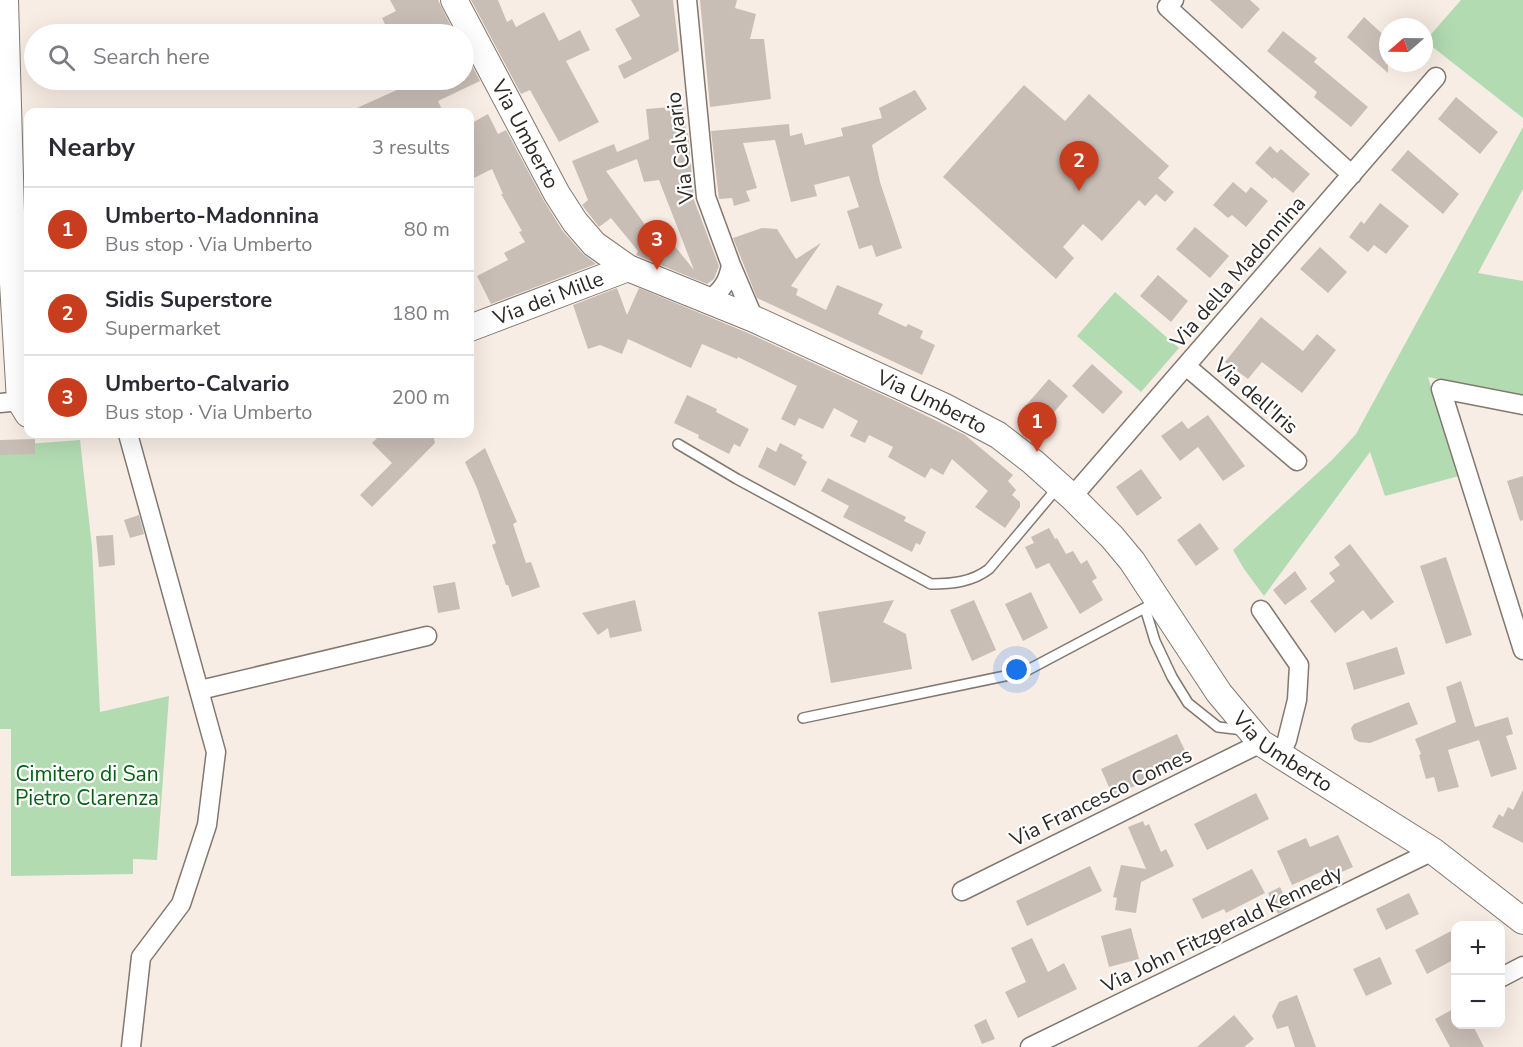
<!DOCTYPE html>
<meta charset="utf-8">
<style>
body{margin:0;font-family:"Nunito Sans",sans-serif;background:#f7f7f7;color:#2b2b33}
.controls{position:absolute;right:18px;bottom:18px;display:grid;overflow:hidden;border-radius:12px;box-shadow:0 6px 24px #0002}
.controls button{width:54px;height:54px;display:grid;place-items:center;padding:0;border:0;border-bottom:2px solid #e1e1e2;background:#fff;color:#2b2b33;font:30px sans-serif}
.compass{position:absolute;left:1379px;top:18px;width:54px;height:54px;border-radius:50%;background:#fff;box-shadow:0 6px 24px #0002;rotate:250deg}
.you{position:absolute;left:1017px;top:670px;width:21px;height:21px;margin:-15px;border:4px solid #fff;border-radius:50%;background:#1a73e8;box-shadow:0 0 0 9px #1a73e833}
.badge{display:grid;place-items:center;width:39px;height:39px;border-radius:50%;background:#c73d1e;color:#fff;font-size:20px;font-weight:700}
.pin{position:absolute;translate:-50% -50px;filter:drop-shadow(0 2px 3px #0008)}
.pin::after{content:'';position:absolute;top:32px;width:21px;height:18px;background:inherit;clip-path:polygon(0 0,100% 0,50% 100%)}
.list{margin:0;padding:0;list-style:none}
h2{display:flex;justify-content:space-between;align-items:center;height:78px;margin:0;padding:0 24px;font-size:26px}
h2 small{font-size:20px;font-weight:400;color:#7c7c81}
.list li{display:grid;grid-template-columns:39px 1fr auto;gap:18px;align-items:center;box-sizing:border-box;height:84px;padding:0 24px;border-top:2px solid #e1e1e2}
.list b{display:block;font-size:22px;white-space:nowrap}
.list p{margin:0;font-size:20px;white-space:nowrap;color:#7c7c81}
.list em{font-size:20px;font-style:normal;color:#7c7c81}
.icon{flex:none;width:33px;height:33px;fill:none;stroke:currentColor;stroke-width:2;stroke-linecap:round;stroke-linejoin:round}
.map{position:relative;flex:none;width:1523px;height:1047px;overflow:hidden}
.search{position:absolute;background:#fff;box-shadow:0 6px 24px #0002;left:24px;top:24px;width:450px;height:66px;display:flex;align-items:center;gap:15px;box-sizing:border-box;padding:0 21px;border-radius:33px;color:#7c7c81;font-size:22px}
.panel{position:absolute;background:#fff;box-shadow:0 6px 24px #0002;left:24px;top:108px;width:450px;height:330px;border-radius:12px}
.map>svg:first-child{display:block}
.green{fill:#b3dbb2}
.building{fill:#c9beb6;fill-rule:evenodd}
.lines{fill:none;stroke-linecap:round;stroke-linejoin:round}
.lane-casing{stroke:#817870;stroke-width:12}
.street-casing{stroke:#817870;stroke-width:21}
.secondary-casing{stroke:#817870;stroke-width:28}
.lane{stroke:#fff;stroke-width:9}
.street{stroke:#fff;stroke-width:18}
.secondary{stroke:#fff;stroke-width:26}
.labels{text-anchor:middle;stroke-width:4.5;stroke-linejoin:round;paint-order:stroke}
.street-label{font-size:21px;fill:#2c2825;stroke:#fff}
.park-label{font-size:21px;fill:#046011;stroke:#fff}
</style>
<div class="map">
<svg width="1523" height="1047" viewBox="0 0 1523 1047">
<rect width="100%" height="100%" fill="#f8ede4"/>
<!-- green -->
<path class="green" d="M1461 0H1523V118L1425 41Z
M1523 127V189L1478 273 1523 281V397L1428 377 1459 476 1385 496 1370 452 1264 596 1244 569 1233 550 1332 460 1356 434Z
M1115 292 1179 348 1141 392 1077 336Z
M80 440 92 547 100 712 169 696 157 860 133 859V874L11 876V729H0V446Z"/>
<!-- building -->
<path class="building" d="M390 0H438L455 34H406L402 26 389 33 382 18 396 11Z
M471 0H498L507 22 512 19 516 27 544 12 559 41 580 30 590 50 566 61 599 122 559 142 530 90 521 94Z
M631 0H673L679 51 624 79 618 66 632 59 615 29 640 16Z
M700 0H737L735 8 756 14 750 39H764L771 99 710 107Z
M1210 0H1250L1260 9 1242 29Z
M1364 17 1388 39V73L1347 37Z
M1283 31 1317 58 1314 62 1368 107 1351 127 1314 97 1317 92 1267 51Z
M464 50 480 81 438 101 443 112H348L419 80H464Z
M1024 85 1065 121 1089 94 1169 166 1158 178 1174 192 1165 202 1156 194 1145 206 1139 200 1102 241 1083 224 1063 247 1074 258 1056 279 943 177Z
M915 90 927 109 872 145 880 182 902 248 876 257 872 245 859 249 847 211 859 207 849 176 814 185 817 196 791 202 775 140 743 143 757 188 746 191 750 201 734 206 732 198 719 199 711 131 789 124 790 136 802 133 805 145 843 136 841 128 882 118 879 108Z
M1456 97 1498 132 1480 154 1438 119Z
M684 106 686 133H688L694 200 719 266 714 279 707 284 636 255 638 251 611 218 599 227 582 205 588 200 572 161 614 144 617 152 649 139 646 109ZM637 159 644 182 659 180 694 270 658 225 667 255 606 171Z
M488 114 498 134 506 130 544 201 562 230 583 254 596 264 491 304 477 276 508 260 504 253 525 242 519 232 522 231 501 194H503L492 169 470 180V124Z
M1270 146 1277 153 1281 149 1310 174 1293 193 1274 177 1273 179 1255 163Z
M1408 150 1459 194 1443 214 1391 170Z
M1233 182 1246 193 1251 187 1268 201 1246 227 1232 215 1228 218 1213 205Z
M1380 203 1409 226 1386 254 1374 245 1368 252 1349 237 1361 221 1364 224Z
M1195 227 1229 256 1210 278 1176 249Z
M762 228 777 229 796 259 821 243 791 286 798 289 796 295 826 310 837 285 883 304 878 314 906 327 908 324 923 331 920 338 935 345 922 375 757 298 733 238Z
M1320 247 1347 272 1328 293 1300 269Z
M1158 275 1188 301 1171 322 1140 296Z
M617 288 627 315 639 288 748 333 900 403 965 435 1013 475 1008 481 1016 490 1012 495 1020 502V507L1005 528 975 507 988 491 952 459 943 475 931 468 925 478 888 457 893 447 869 435 865 443 850 436 858 421 834 408 823 429 799 418 795 426 781 419 797 386 738 357 737 359 702 344 691 368 628 339 622 354 600 345 588 349 573 305Z
M1261 317 1303 351 1317 334 1336 350 1302 393 1262 362 1248 379 1225 362Z
M1092 364 1123 392 1103 414 1072 386Z
M1049 379 1068 396 1040 428 1021 411Z
M687 395 717 409 716 412 749 429 740 447 734 444 729 454 698 438 699 435 674 423Z
M1208 415 1245 466 1223 481 1198 447 1180 461 1161 436 1182 421 1188 429Z
M381 434H433L435 443 372 507 360 495 392 463 372 443Z
M35 439V454L0 455V440Z
M780 443 803 455 801 458 807 462 795 486 758 467 767 447 776 452Z
M485 448 517 522 513 524 526 563 531 562 540 587 512 597 508 585H506L492 545 496 543 477 488 465 462Z
M1141 469 1162 498 1137 516 1116 487Z
M1523 476V520L1520 521 1507 481Z
M828 478 906 517 904 521 926 532 920 545 916 543 912 552 843 517 849 506 821 491Z
M139 515 144 534 130 538 124 520Z
M1200 523 1219 549 1196 566 1177 540Z
M1049 528 1055 539 1057 538 1066 554 1073 551 1081 564 1087 560 1097 578 1092 581 1103 600 1080 614 1049 563 1036 569 1025 547 1034 543 1031 537Z
M113 535 115 565 99 567 96 536Z
M1350 544 1394 602 1371 620 1363 610 1335 633 1310 601 1335 581 1329 573 1340 565 1334 557Z
M1446 557 1472 635 1446 644 1420 566Z
M1295 571 1307 589 1285 605 1273 590Z
M455 582 460 609 438 613 433 586Z
M1031 592 1048 628 1023 641 1005 604Z
M635 600 642 631 610 638 608 628 598 635 582 613Z
M894 600 883 622 906 634 912 669 831 683 818 612Z
M974 600 996 650 972 661 950 610Z
M1397 647 1405 674 1354 690 1346 663Z
M1461 681 1475 727 1508 717 1513 734 1506 736 1517 769 1491 777 1479 740 1448 750 1459 787 1438 792 1434 777 1426 779 1419 755 1421 754 1415 739 1456 722 1446 687Z
M1409 702 1418 724 1370 743 1359 742 1354 739 1351 728 1354 724Z
M1177 734 1190 761 1113 796 1101 769Z
M1523 790V843L1492 827 1499 814 1503 817 1508 807 1513 810Z
M1256 793 1269 819 1207 850 1194 824Z
M1143 821 1145 826 1149 824 1161 852 1166 849 1174 866 1141 882 1136 913 1115 910 1117 898 1113 897 1121 865 1146 869 1128 827Z
M1338 835 1353 867 1326 879 1323 871 1292 885 1277 851 1306 838 1310 847Z
M1090 866 1102 891 1027 926 1016 901Z
M1252 869 1265 893 1226 913 1224 909 1202 919 1192 899Z
M1280 887 1290 908 1278 914 1268 893Z
M1409 893 1419 914 1386 930 1376 909Z
M1131 928 1139 959 1109 967 1101 936Z
M1455 929V959L1427 974 1415 950Z
M1032 938 1048 972 1064 963 1077 989 1018 1018 1005 992 1026 982 1011 948Z
M1380 957 1392 984 1366 996 1353 969Z
M1297 995 1316 1047H1295L1288 1026 1277 1029 1272 1016 1279 1002Z
M1455 1008V1024H1472L1484 1047H1450L1435 1019Z
M1234 1015 1254 1039 1244 1047H1197Z
M986 1019 995 1039 982 1044 974 1025Z"/>
<g class="lines">
<!-- lane casing -->
<g class="lane-casing">
<path id="lane" d="M678 444 737 479 931 584C952 584 972 582 989 569L1058 487
M1145 608 1155 641 1172 677 1188 703 1218 727 1243 730
M803 718 1024 672 1156 602"/>
</g>
<!-- street casing -->
<g class="street-casing">
<path id="street" d="M687 0 706 197 731 265 754 319
M1174 0 1167 7 1352 175
M709 300C722 290 728 282 731 265
M1186 366 1297 461
M0 403 20 401
M1523 405 1441 389 1523 650
M128 434 216 752 207 825 181 904 141 957 131 1047
M1072 497 1436 77
M1261 610 1299 665 1297 700 1287 740 1280 756
M200 690 427 636
M962 891 1261 743
M1500 978 1523 966
M1030 1047 1433 851"/>
</g>
<!-- secondary casing -->
<g class="secondary-casing">
<g id="secondary">
<path d="M5 0 13 283 20 401 28 414"/>
<path id="s1" d="M454 0 557 194 575 222 594 244 628 268 754 319 943 406 998 435 1033 462 1072 497 1112 537 1132 561 1219 693 1261 743 1433 851 1523 921"/>
<path id="s2" d="M470 328 628 268"/>
</g>
</g>
<!-- lane -->
<use href="#lane" class="lane"/>
<!-- street -->
<use href="#street" class="street"/>
<!-- secondary -->
<use href="#secondary" class="secondary"/>
</g>
<g class="labels">
<!-- street labels -->
<g class="street-label">
<text dy="7" stroke="none"><textPath href="#s1" startOffset="152">Via Umberto</textPath></text>
<text transform="translate(680 148) rotate(-97)" y="7">Via Calvario</text>
<text transform="translate(1238 272) rotate(-49)" y="7">Via della Madonnina</text>
<text dy="7" stroke="none"><textPath href="#s2" startOffset="84">Via dei Mille</textPath></text>
<text transform="translate(1256 396) rotate(41)" y="7">Via dell'Iris</text>
<text dy="7" stroke="none"><textPath href="#s1" startOffset="656">Via Umberto</textPath></text>
<text dy="7" stroke="none"><textPath href="#s1" startOffset="1160">Via Umberto</textPath></text>
<text transform="translate(1101 797) rotate(-26)" y="7">Via Francesco Comes</text>
<text transform="translate(1222 929) rotate(-26)" y="7">Via John Fitzgerald Kennedy</text>
</g>
<!-- park labels -->
<g class="park-label">
<text x="87" y="781">Cimitero di San<tspan x="87" dy="24">Pietro Clarenza</tspan></text>
</g>
</g>
</svg>
<div class="controls">
<button>+</button>
<button>−</button>
</div>
<svg class="compass" viewBox="-18 -18 36 36"><path d="M0-13l5 13h-10z" fill="#e53935"/><path d="M0 13l5-13h-10z" fill="#7c7c81"/></svg>
<div class="you"></div>
<div class="pin badge" style="left:1037px;top:452px">1</div>
<div class="pin badge" style="left:1079px;top:191px">2</div>
<div class="pin badge" style="left:657px;top:270px">3</div>
<div class="search"><svg class="icon" aria-label="search" viewBox="0 0 24 24"><circle cx="10" cy="10" r="6"/><path d="M15 15l6 6"/></svg>Search here</div>
<section class="panel">
<h2>Nearby<small>3 results</small></h2>
<ul class="list">
<li><span class="badge">1</span><div><b>Umberto-Madonnina</b><p>Bus stop · Via Umberto</p></div><em>80 m</em></li>
<li><span class="badge">2</span><div><b>Sidis Superstore</b><p>Supermarket</p></div><em>180 m</em></li>
<li><span class="badge">3</span><div><b>Umberto-Calvario</b><p>Bus stop · Via Umberto</p></div><em>200 m</em></li>
</ul>
</section>
</div>
